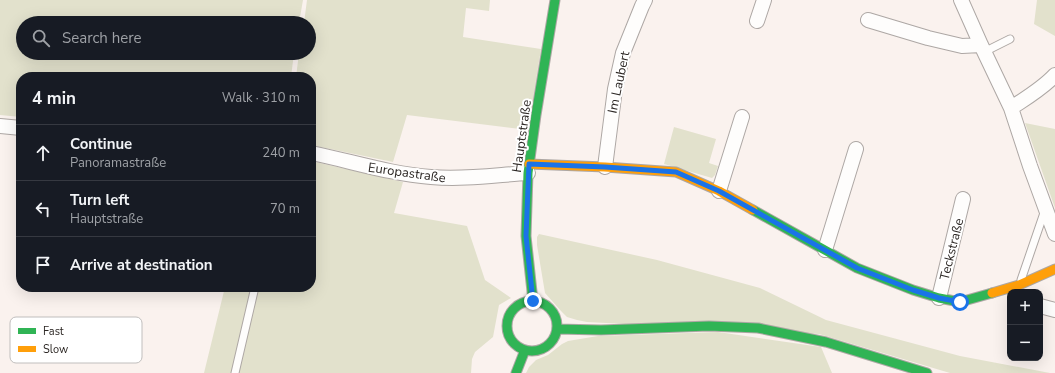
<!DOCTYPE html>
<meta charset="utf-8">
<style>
body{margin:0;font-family:"Nunito Sans",sans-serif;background:#242831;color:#f1f3f6}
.controls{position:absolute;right:12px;bottom:12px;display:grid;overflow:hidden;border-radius:8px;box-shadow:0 4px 16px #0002}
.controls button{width:36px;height:36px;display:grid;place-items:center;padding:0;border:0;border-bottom:1px solid #363941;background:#171b24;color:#f1f3f6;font:20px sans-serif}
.stop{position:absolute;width:12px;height:12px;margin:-9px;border:3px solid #1a73e8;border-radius:50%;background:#fff}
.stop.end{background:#1a73e8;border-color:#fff;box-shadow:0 1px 4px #0008}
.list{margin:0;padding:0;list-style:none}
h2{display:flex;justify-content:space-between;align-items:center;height:52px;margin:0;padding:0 16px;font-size:17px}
h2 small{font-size:13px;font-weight:400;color:#9ea1a6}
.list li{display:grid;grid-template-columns:26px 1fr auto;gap:12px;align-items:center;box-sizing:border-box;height:56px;padding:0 16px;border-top:1px solid #363941}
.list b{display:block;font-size:15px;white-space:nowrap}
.list p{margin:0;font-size:13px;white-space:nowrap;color:#9ea1a6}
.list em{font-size:13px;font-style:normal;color:#9ea1a6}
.icon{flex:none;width:22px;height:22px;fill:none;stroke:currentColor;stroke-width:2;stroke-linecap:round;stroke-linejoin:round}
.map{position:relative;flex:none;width:1055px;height:373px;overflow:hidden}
.search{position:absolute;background:#171b24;box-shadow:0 4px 16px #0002;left:16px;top:16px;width:300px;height:44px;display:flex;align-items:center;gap:10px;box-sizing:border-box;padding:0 14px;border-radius:22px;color:#9ea1a6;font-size:15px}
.panel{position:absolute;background:#171b24;box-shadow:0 4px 16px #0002;left:16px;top:72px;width:300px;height:220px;border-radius:16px}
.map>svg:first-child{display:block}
.green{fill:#e2e1cc}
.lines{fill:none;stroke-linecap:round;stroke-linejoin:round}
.lane-casing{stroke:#ada7a4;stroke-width:9}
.street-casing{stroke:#ada7a4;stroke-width:16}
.fast-casing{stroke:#ada7a4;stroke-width:11}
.slow-casing{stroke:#ada7a4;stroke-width:11}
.lane{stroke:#fefdfc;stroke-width:7}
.street{stroke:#fefdfc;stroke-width:14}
.fast{stroke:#30b455;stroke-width:9}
.slow{stroke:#ff9f0a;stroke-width:9}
.route{stroke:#1a73e8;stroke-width:5}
.labels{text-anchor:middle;stroke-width:4;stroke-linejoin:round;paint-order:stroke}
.street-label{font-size:13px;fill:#2c2724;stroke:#fff}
.key{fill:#fff;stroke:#c0bebd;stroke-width:1}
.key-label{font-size:11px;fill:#2c2724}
</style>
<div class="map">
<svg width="1055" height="373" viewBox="0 0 1055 373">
<rect width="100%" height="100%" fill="#faf2ee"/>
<!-- green -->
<path class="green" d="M0 0H303L299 23H23V53H294L291 77H21V117L0 115Z
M307 0H490L489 11 466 8 463 37 541 49 528 130 407 115 393 162 311 145V77H296L299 53H309V23H304Z
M1037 0H1055V36L1034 24Z
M1025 123 1055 129V208Z
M674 127 716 139 709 163 718 166 715 175 712 178 664 164Z
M311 161 403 182 394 213 467 226 485 280 511 298 499 305 493 337 475 352 472 359 471 373H238L258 287H311Z
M539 234 657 260 760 288 826 320 960 356 1050 373H950L819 334 587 322 577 320 567 317 561 311 545 293 537 245V237Z
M225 287H251L232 373H204Z
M718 332 821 347 832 373H526L529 367 536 360 548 355 562 344 568 341 598 336Z"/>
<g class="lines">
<!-- lane casing -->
<g class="lane-casing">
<path id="lane" d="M984 52 1010 39
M1021 280 1045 210
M235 373 255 287"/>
</g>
<!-- street casing -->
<g class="street-casing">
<path id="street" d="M961 0 981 45 1011 108 1030 166 1055 234
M868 20 928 38 962 46 981 45
M757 21 764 0
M1011 108C1026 98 1042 89 1055 75
M0 126 21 128
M311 153C351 161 390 174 431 177 463 180 496 175 528 173
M605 167 615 89 623 53 642 6 645 0
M719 191 742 117
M825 250 856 149
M939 298 963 199
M1040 306 1055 310"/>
</g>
<!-- fast casing -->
<g class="fast-casing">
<path id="fast" d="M753 210 857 268 913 290 939 298 960 302 992 293
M507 326a25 25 0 1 1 50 0a25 25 0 1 1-50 0Z
M533 301 526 236 528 173 536 115 555 0
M557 329 601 330 709 326 758 328 826 342 927 373
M516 373 525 350"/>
</g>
<!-- slow casing -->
<g class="slow-casing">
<path id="slow" d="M529 164 605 167 676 172 719 191 753 210
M992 293 1019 285 1055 269"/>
</g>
<!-- lane -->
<use href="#lane" class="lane"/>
<!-- street -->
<use href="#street" class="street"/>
<!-- fast -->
<use href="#fast" class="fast"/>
<!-- slow -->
<use href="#slow" class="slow"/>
</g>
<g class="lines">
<!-- route -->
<path class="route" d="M533 301 526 236 529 164 605 167 676 172 719 191 857 268 913 290 939 298 960 302"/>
</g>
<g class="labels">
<!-- street labels -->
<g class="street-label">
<text transform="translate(618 82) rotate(-78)" y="5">Im Laubert</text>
<text transform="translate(521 136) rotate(-82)" y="5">Hauptstraße</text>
<text transform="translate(407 172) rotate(8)" y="5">Europastraße</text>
<text transform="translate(951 249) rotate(-76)" y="5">Teckstraße</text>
</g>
</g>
<!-- legend -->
<rect x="10" y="317" width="132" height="46" rx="6" class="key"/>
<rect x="18" y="328" width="18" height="6" fill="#30b455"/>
<rect x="18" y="346" width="18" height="6" fill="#ff9f0a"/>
<g class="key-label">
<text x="43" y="335">Fast</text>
<text x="43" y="353">Slow</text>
</g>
</svg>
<div class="controls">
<button>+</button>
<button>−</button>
</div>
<div class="stop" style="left:960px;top:302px"></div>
<div class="stop end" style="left:533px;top:301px"></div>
<div class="search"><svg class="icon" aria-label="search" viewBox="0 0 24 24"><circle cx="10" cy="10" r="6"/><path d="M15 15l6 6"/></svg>Search here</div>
<section class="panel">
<h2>4 min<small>Walk · 310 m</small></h2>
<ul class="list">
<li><svg class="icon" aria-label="ahead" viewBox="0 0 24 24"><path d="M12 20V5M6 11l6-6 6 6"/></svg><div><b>Continue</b><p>Panoramastraße</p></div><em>240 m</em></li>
<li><svg class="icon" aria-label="left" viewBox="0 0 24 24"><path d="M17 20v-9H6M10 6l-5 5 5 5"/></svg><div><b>Turn left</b><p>Hauptstraße</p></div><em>70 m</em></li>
<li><svg class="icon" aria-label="arrive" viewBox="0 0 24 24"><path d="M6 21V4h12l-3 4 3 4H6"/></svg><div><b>Arrive at destination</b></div></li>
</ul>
</section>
</div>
